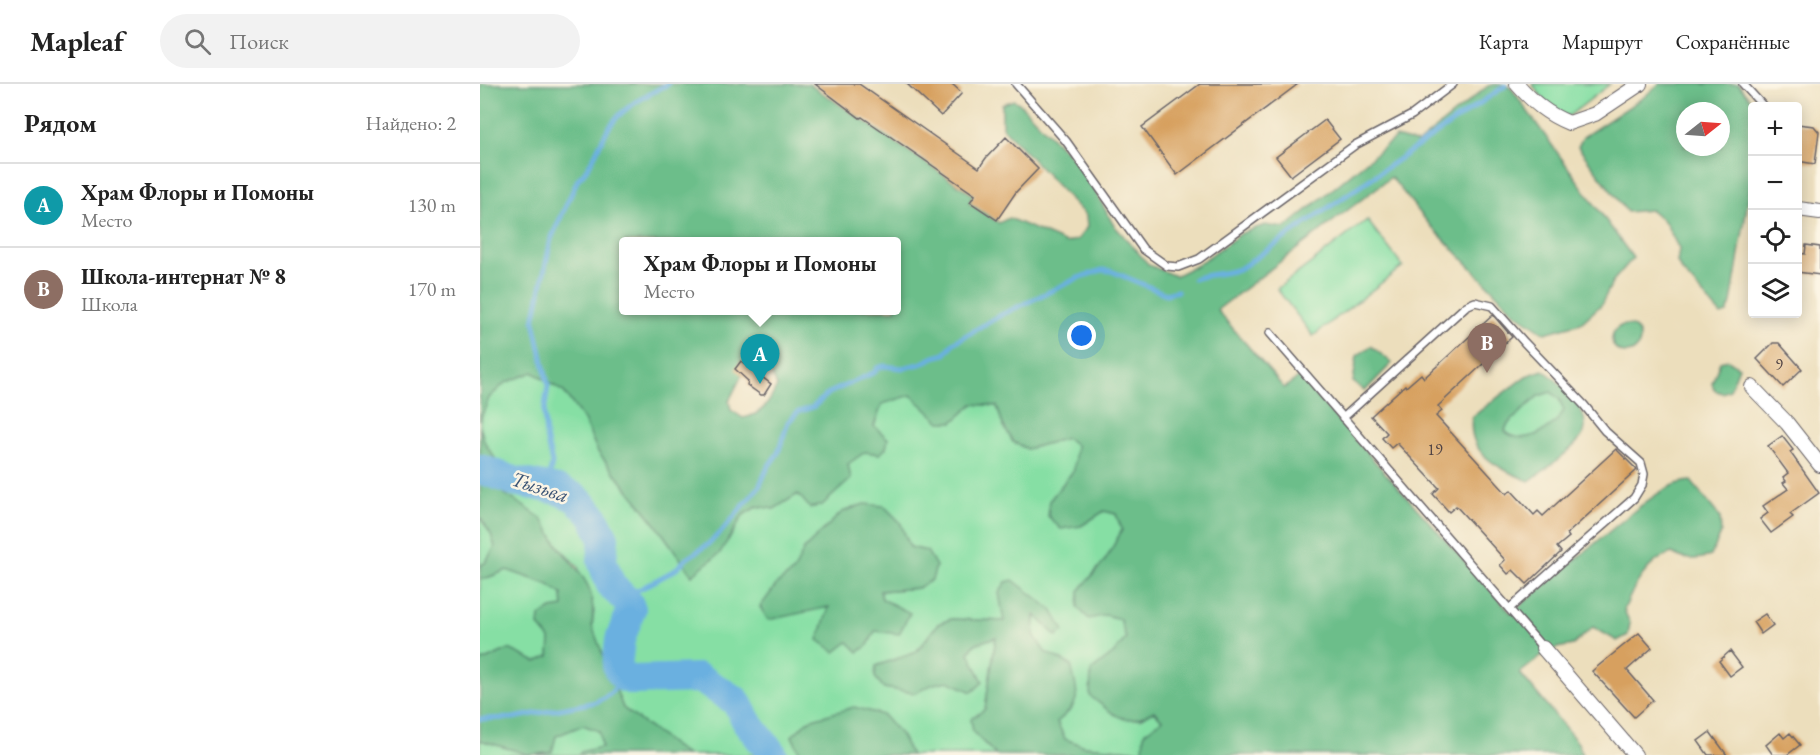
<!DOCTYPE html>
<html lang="ru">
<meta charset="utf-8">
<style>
body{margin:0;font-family:"EB Garamond",serif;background:#f2f2f2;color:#222}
.controls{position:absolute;right:18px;top:18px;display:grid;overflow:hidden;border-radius:6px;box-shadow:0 3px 15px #0003}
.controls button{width:54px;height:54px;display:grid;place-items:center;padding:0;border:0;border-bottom:2px solid #e0e0e0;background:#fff;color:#222;font:30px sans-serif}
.compass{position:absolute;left:1196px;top:18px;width:54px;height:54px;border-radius:50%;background:#fff;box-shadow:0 3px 15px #0003;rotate:73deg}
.you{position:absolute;left:602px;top:252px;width:21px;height:21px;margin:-15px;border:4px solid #fff;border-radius:50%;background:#1a73e8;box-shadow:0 0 0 9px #1a73e833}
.badge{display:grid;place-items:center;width:39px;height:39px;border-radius:50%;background:#1f6fb2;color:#fff;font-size:20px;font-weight:700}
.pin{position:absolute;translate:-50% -50px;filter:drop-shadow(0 2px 3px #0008)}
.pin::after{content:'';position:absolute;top:32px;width:21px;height:18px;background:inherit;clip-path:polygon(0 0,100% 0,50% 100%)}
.popup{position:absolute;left:139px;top:153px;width:282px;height:78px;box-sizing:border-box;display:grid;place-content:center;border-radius:6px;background:#fff;filter:drop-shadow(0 2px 4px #0005);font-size:20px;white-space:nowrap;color:#767676}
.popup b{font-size:22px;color:#222}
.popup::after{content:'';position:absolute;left:50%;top:100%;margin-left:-12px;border:12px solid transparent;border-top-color:#fff}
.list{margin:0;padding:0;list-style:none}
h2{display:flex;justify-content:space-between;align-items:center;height:78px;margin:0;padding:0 24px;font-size:26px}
h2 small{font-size:20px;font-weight:400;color:#767676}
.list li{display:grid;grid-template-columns:39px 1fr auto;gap:18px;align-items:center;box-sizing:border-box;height:84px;padding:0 24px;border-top:2px solid #e0e0e0}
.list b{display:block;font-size:22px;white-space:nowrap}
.list p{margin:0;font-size:20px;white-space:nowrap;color:#767676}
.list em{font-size:20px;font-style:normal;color:#767676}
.icon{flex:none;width:33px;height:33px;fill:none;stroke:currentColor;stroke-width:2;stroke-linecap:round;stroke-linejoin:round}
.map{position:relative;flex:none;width:1340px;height:671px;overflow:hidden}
header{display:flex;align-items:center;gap:36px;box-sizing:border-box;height:84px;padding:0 30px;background:#fff;border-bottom:2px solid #e0e0e0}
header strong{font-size:28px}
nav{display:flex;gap:33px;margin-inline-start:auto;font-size:21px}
.search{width:420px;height:54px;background:#f2f2f2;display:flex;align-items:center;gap:15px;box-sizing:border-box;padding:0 21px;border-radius:33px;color:#767676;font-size:22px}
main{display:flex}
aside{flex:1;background:#fff}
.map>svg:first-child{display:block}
.green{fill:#86dfa4;stroke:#548070;stroke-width:1.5;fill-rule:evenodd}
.forest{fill:#6cbe8a;stroke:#477062;stroke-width:1.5;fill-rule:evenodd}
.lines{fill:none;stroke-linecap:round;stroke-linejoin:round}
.stream{stroke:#6ab0e0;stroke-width:5}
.river{stroke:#6ab0e0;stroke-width:30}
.building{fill:#d7a05f}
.lane-casing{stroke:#696468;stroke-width:10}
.street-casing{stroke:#696468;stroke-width:16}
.lane{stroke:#fff;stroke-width:7}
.street{stroke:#fff;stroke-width:14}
.labels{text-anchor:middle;stroke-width:5;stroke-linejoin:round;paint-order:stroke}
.number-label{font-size:16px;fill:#4f4244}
.water-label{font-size:21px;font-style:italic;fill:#3b5475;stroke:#fcf5e5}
</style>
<header>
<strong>Mapleaf</strong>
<div class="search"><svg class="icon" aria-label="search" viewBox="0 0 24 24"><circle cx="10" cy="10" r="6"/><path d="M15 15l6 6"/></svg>Поиск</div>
<nav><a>Карта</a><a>Маршрут</a><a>Сохранённые</a></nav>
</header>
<main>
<aside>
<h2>Рядом<small>Найдено: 2</small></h2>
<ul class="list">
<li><span class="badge" style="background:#0f9aa8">A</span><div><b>Храм Флоры и Помоны</b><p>Место</p></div><em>130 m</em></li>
<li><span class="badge" style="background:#8d6e63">B</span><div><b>Школа-интернат № 8</b><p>Школа</p></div><em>170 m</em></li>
</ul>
</aside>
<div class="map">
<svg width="1340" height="671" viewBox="0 0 1340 671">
<rect width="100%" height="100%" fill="#fcf5e5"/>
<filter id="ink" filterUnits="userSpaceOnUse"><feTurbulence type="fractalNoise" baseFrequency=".0167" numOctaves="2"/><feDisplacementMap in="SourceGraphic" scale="12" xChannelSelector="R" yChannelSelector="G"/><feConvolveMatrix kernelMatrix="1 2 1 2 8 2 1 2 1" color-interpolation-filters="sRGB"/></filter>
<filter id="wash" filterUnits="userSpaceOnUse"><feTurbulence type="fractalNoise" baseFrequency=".008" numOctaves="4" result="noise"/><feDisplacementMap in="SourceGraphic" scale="24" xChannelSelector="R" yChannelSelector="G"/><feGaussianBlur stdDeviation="1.35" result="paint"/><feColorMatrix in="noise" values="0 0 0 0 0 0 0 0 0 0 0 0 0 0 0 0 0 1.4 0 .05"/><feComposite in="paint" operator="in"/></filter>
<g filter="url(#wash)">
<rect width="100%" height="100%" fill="#ecdebc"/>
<!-- green -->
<path class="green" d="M1052 0H1130L1089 32 1076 31Z
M887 136 923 182 833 252 797 205Z
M0 273 53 288 84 308 104 336 118 368 175 439 212 491 250 454 263 431 278 422 294 425 385 368 399 370 408 355 394 342 402 320 431 311 473 338 493 320 517 322 523 341 533 358 547 365 587 354 596 361 594 386 570 416 601 442 624 427 636 430 642 446 626 475 599 507 626 531 640 535 646 554 634 569 611 587 660 635 674 627 682 636 663 667 604 662 585 655 577 638 592 625 591 581 565 568 553 551 556 531 572 526 524 537 471 535 458 540 436 568 396 582 395 593 404 604 435 609 453 600 468 597 503 598 489 569 495 560 516 553 505 625 493 648 516 671H431L421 651 312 652 321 671H206L143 624 117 559 112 542 114 527 98 483 78 461 61 434 0 396ZM420 438 430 463 447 467 439 504 400 507 402 515 429 529 395 547 388 561 368 558 349 523 297 500 314 487Z
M1071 308 1079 315 1084 326C1075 345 1042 364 1025 347L1027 341 1058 312Z
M0 433 11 450 15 463 5 479 0 482Z
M27 486 67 500 82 510 83 524 71 525 59 542 71 554 69 572 56 578 29 565 0 578V495H5Z
M103 641 119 647 122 663 101 668 99 671H58L72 667 76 652Z
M0 656 50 671H0Z"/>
<!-- forest -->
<path class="forest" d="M0 0H329L493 111 489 119 519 139 529 134 586 159 598 155 607 143 606 132 522 43V20L534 16 539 19 596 78 613 103 633 140 669 181 695 192 717 181 762 149 785 141 805 144 916 53 938 59 1008 2C1015 0 1024 0 1031 4L1153 174 1133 197 1121 221 1101 239 1065 249 1035 229 949 140 911 93 737 226 804 304 819 293 1031 529 1154 427C1170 415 1190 398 1211 397L1240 433 1241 449 1231 472C1217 476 1205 477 1192 469 1167 476 1153 504 1144 526L1150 539 1148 551 1137 557 1113 543 1093 561 1077 564 1059 574 1040 589 1098 659 1102 671H516L493 648 491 635 505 625 516 553 495 560 489 569 503 598 492 608 468 597 453 600 435 609 404 604 395 593 396 582 436 568 458 540 471 535 524 537 519 509 526 498 533 496 572 526 584 547 576 552 555 531 554 551 565 568 591 581C598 612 603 616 577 638L585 655 604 662 663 667 664 649 682 636 674 627C644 645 634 630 610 612L611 587 634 569 646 554 640 535 626 531 609 535 598 524 599 507 626 475 642 446 636 430 624 427 601 442 581 445 568 432 570 416 594 386 596 361 587 354 547 365 533 358 523 341 517 322 493 320 473 338H460L431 311 402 320 394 342 408 355 406 364 400 370 385 368 368 380 371 395 342 421 330 424 318 410 294 425 277 422 263 431 240 469 212 491 175 439 118 368 104 336 84 308 53 288 25 299 9 314 0 337ZM144 158H416V226H144ZM280 280C289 285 294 292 297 302 290 318 282 331 263 334L251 326 249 317 264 287Z
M1179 0H1258L1276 22H1272V92L1251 219 1247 229 1241 231 1203 188 1197 179 1199 165 1185 138 1171 126 1147 128 1098 63 1103 53 1164 13ZM1205 27H1241V63H1205Z
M1132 255a14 14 0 1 1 28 0a14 14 0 1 1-28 0Z
M891 262 912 279 885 307 873 298 877 272Z
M1248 276 1259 283 1250 306 1242 309 1234 306 1232 299 1240 278Z
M1063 286C1079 297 1111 326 1104 348 1101 360 1061 389 1049 397 1021 385 986 371 992 333L1046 292ZM1071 308 1079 315 1084 326C1075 345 1042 364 1025 347L1027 341 1058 312Z
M0 342 5 359 18 379 16 404C30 414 45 422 59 433 67 439 71 451 77 460 100 492 117 497 112 542L143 624 206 671H99L101 668 122 663 119 647 103 641 76 652 72 668 50 671 0 656V578L29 565 56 578 69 572 70 555 59 542 60 532 71 525 83 523 82 510 67 500 27 486 4 495H0V482L5 479 15 463 11 450 0 433Z
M384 420 404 422 420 438 430 463 447 467 456 482 452 496 438 504 400 507 402 515 430 529 419 550 395 547 388 561 378 568 368 558 355 568 338 556 349 523 288 536 280 523 297 500 314 487 324 465 362 428Z
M374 623 403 631 421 651 431 671H321L312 652 329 636Z"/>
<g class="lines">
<!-- stream -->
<path class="stream" d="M714 195C730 189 746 191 761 184L1025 2
M67 403 72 379 66 353 64 330 68 301 54 237 71 155 98 95C115 80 119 55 133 38 146 21 170 10 188 0
M138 509H151L162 504 195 486 206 475 227 461 242 447 279 403 288 383 298 369 308 338 318 328 333 323 349 309 395 288 397 284 404 282 422 284 440 280 454 273 465 270 473 259 521 231 598 194 622 186 631 187 686 210 697 207
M0 635 33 634 116 618 130 610 144 593"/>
<!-- river -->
<path class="river" d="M0 385 34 397 78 406 96 414 113 432 124 454 122 477 131 501 147 517 151 525 140 556 137 583 144 593 152 596 219 594 256 617 267 638 293 671"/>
</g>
<g id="blocks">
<!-- building -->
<path class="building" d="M335 0H379L499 84 506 74 526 53 558 85 536 108 517 136 490 118 495 111 382 33 380 34Z
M427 0H472L482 9 461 32Z
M720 0H818L697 91 662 43Z
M845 36 860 55 811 92 796 73Z
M1317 40 1334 42 1339 48 1335 80 1317 77Z
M1326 161 1340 163V191L1317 188V169L1325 170Z
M1013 231 1032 253 958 322 962 327 956 332 1027 410 1031 406 1054 431 1058 427 1063 432 1136 365 1157 386 1087 450 1089 453 1077 463 1081 468 1047 500 1033 486 1028 490 1020 481 1025 476 976 422 969 428 953 410 959 404 917 359 911 364 902 354 907 349 891 332 925 301 926 303 941 290 944 294Z
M1293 259H1299L1322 285 1303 303 1277 275Z
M261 277 291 300 284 311H281L267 301 268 297 255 285Z
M1302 352 1313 366 1310 368 1339 409 1310 430 1313 433 1291 449 1280 435 1288 429 1283 422 1308 405 1303 399 1306 397 1303 393 1308 389 1288 362Z
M1285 530 1293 541 1281 550 1273 538Z
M1159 549 1172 564 1147 586 1173 616 1154 633 1112 587Z
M1250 567 1262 583 1250 592 1239 577Z
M1230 648 1247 671H1228L1218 657Z
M1300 649 1304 654 1310 649 1320 661 1307 671H1293L1286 661Z"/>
</g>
</g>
<g filter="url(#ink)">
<use href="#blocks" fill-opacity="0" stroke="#696468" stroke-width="1.5"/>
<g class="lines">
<!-- lane casing -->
<g class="lane-casing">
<path id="lane" d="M536 0 586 57 663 165 687 182 698 183 719 175 875 61 932 31 973 0
M1263 0 1283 22
M790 249 1063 564
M863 334 986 222 995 218 1012 222 1044 258 1104 321 1125 347 1161 379 1164 390 1162 401 1154 414 1029 525"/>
</g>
<!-- street casing -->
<g class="street-casing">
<path id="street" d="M1037 0C1053 18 1067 30 1089 39L1115 30 1160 0
M1318 125 1340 128
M1272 303 1307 339 1340 381
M1063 564 1155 671"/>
</g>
<!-- lane -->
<use href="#lane" class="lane"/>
<!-- street -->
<use href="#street" class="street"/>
</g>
</g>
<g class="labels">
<!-- number labels -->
<g class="number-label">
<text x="1299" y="286">9</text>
<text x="955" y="371">19</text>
</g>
<!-- water labels -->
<g class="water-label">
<text transform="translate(60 403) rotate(18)" y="7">Тызьва</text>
</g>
</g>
</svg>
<div class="controls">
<button>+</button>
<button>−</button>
<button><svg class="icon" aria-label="locate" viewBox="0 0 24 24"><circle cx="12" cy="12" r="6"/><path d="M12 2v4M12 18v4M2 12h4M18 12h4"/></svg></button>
<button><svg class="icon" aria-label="layers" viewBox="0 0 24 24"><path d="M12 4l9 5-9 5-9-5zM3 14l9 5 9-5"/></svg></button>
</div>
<svg class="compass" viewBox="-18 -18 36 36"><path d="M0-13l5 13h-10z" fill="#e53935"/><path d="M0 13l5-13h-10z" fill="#767676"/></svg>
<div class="you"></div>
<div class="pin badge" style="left:280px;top:300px;background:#0f9aa8">A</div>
<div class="popup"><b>Храм Флоры и Помоны</b>Место</div>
<div class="pin badge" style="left:1007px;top:289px;background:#8d6e63">B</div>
</div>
</main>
